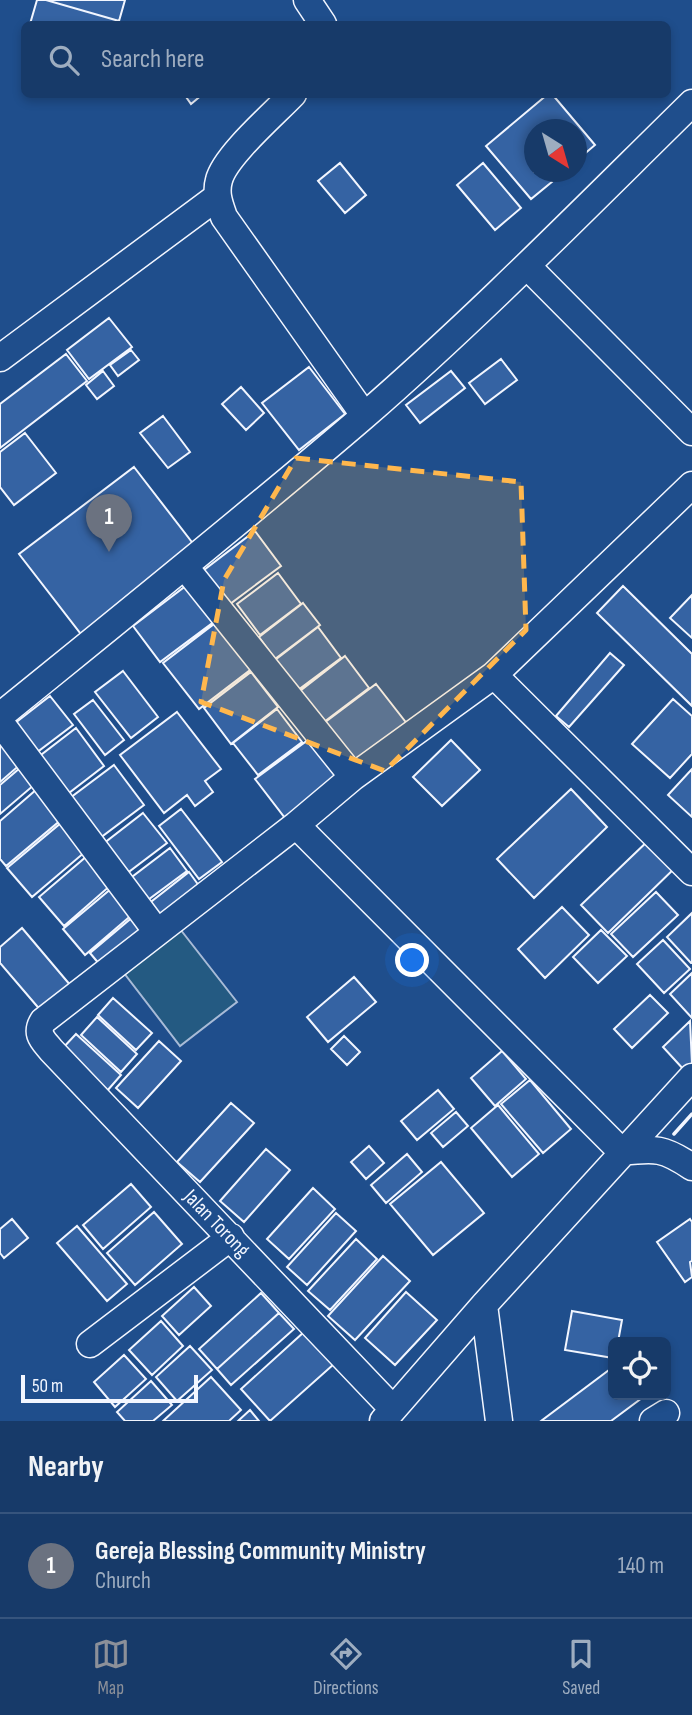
<!DOCTYPE html>
<style>
body{margin:0;font-family:"Sofia Sans Condensed",sans-serif;background:#244571;color:#f1f3f6}
.controls{position:absolute;right:21px;bottom:21px;display:grid;overflow:hidden;border-radius:10px;box-shadow:0 4px 10px #0003}
.controls button{width:63px;height:63px;display:grid;place-items:center;padding:0;border:0;border-bottom:2px solid #36547d;background:#173a69;color:#f1f3f6;font:35px sans-serif}
.compass{position:absolute;left:524px;top:119px;width:63px;height:63px;border-radius:50%;background:#173a69;box-shadow:0 4px 10px #0003;rotate:143deg}
.scale{position:absolute;left:21px;bottom:18px;width:177px;box-sizing:border-box;padding-left:7px;border:4px solid #f2f6ff;border-top:0;font-size:19px;line-height:24px;white-space:nowrap;color:#f2f6ff;-webkit-text-stroke:5px #1f4e8c;paint-order:stroke}
.you{position:absolute;left:413px;top:961px;width:24px;height:24px;margin:-18px;border:5px solid #fff;border-radius:50%;background:#1a73e8;box-shadow:0 0 0 10px #1a73e833}
.badge{display:grid;place-items:center;width:46px;height:46px;border-radius:50%;background:#8c9099;color:#fff;font-size:23px;font-weight:700}
.pin{position:absolute;translate:-50% -58px;filter:drop-shadow(0 2px 4px #0008)}
.pin::after{content:'';position:absolute;top:37px;width:24px;height:21px;background:inherit;clip-path:polygon(0 0,100% 0,50% 100%)}
.list{margin:0;padding:0;list-style:none}
h2{display:flex;justify-content:space-between;align-items:center;height:91px;margin:0;padding:0 28px;font-size:30px}
h2 small{font-size:23px;font-weight:400;color:#9eadc0}
.list li{display:grid;grid-template-columns:46px 1fr auto;gap:21px;align-items:center;box-sizing:border-box;height:105px;padding:0 28px;border-top:2px solid #36547d}
.list b{display:block;font-size:26px;white-space:nowrap}
.list p{margin:0;font-size:23px;white-space:nowrap;color:#9eadc0}
.list em{font-size:23px;font-style:normal;color:#9eadc0}
.icon{flex:none;width:38px;height:38px;fill:none;stroke:currentColor;stroke-width:2;stroke-linecap:round;stroke-linejoin:round}
.map{position:relative;flex:none;width:692px;height:1421px;overflow:hidden}
.search{position:absolute;background:#173a69;box-shadow:0 4px 10px #0003;left:21px;right:21px;top:21px;height:77px;display:flex;align-items:center;gap:18px;box-sizing:border-box;padding:0 24px;border-radius:10px;color:#9eadc0;font-size:26px}
.sheet{height:196px;background:#173a69}
nav{display:flex;justify-content:space-around;align-items:center;box-sizing:border-box;height:98px;border-top:2px solid #36547d;background:#173a69;font-size:19px;color:#9eadc0}
nav a{display:grid;justify-items:center;gap:4px}
nav .on{color:#8c9099}
.map>svg:first-child{display:block}
.green{fill:#245a82;stroke:#a8bbd7;stroke-width:2}
.building{fill:#3563a3;stroke:#f2f6ff;stroke-width:2}
.lines{fill:none;stroke-linecap:round;stroke-linejoin:round}
.minor-casing{stroke:#f2f6ff;stroke-width:29}
.minor{stroke:#1f4e8c;stroke-width:26}
.wall{stroke:#f2f6ff;stroke-width:3.5}
.marked{fill:#ffb74d;fill-opacity:0.2;stroke:#ffb74d;stroke-width:5;stroke-dasharray:14 9;stroke-linejoin:round}
.labels{text-anchor:middle;stroke-width:5;stroke-linejoin:round;paint-order:stroke}
.street-label{font-size:21px;fill:#f2f6ff;stroke:#1f4e8c}
</style>
<div class="map">
<svg width="692" height="1421" viewBox="0 0 692 1421">
<rect width="100%" height="100%" fill="#1f4e8c"/>
<!-- green -->
<path class="green" d="M173 920 237 1002 180 1046 117 964Z"/>
<!-- building -->
<path class="building" d="M37 0H46L119 21 118 24H30Z
M46 0H125L119 21Z
M184 94H203L191 104Z
M548 94H552L595 145 576 161V130H534V172H564L531 199 486 146Z
M340 163 366 195 345 213 318 181Z
M483 163 521 208 495 230 457 185Z
M109 318 132 347 89 379 67 350Z
M131 350 139 360 118 376 110 365Z
M66 354 87 381 0 448V404Z
M501 359 517 380 485 404 469 383Z
M309 367 345 414 299 450 262 403Z
M103 371 114 386 97 399 86 385Z
M451 371 465 388 420 423 406 405Z
M241 387 264 413 246 430 222 404Z
M163 416 190 452 168 468 140 433Z
M25 433 56 473 14 505 0 487V452Z
M134 467 198 550 84 638 19 554Z
M255 531 281 566 230 604 204 570Z
M278 573 301 604 260 635 237 604Z
M191 582 219 618 160 662 133 626Z
M623 586 692 654V706L597 613Z
M692 595V638L670 618Z
M303 603 320 625 275 659 259 637Z
M218 621 254 667 199 709 163 663Z
M318 627 341 658 298 690 275 660Z
M610 653 624 665 569 727 556 716Z
M345 656 369 688 324 722 300 691Z
M123 671 158 717 131 738 95 692Z
M251 672 278 707 231 744 204 708Z
M376 684 408 725 356 765 324 723Z
M50 696 73 725 32 756 10 727Z
M673 699 692 716V754L670 778 632 744Z
M93 700 124 740 105 755 74 714Z
M277 709 302 742 258 775 233 743Z
M177 712 221 769 205 781 213 792 195 806 187 795 164 813 120 755Z
M76 728 104 766 65 796 37 758Z
M0 737 22 763 0 782Z
M308 740 337 778 285 818 255 779Z
M451 740 480 770 442 806 413 777Z
M114 765 144 805 100 838 70 798Z
M20 768 34 785 0 814V785Z
M692 769V817L668 795Z
M37 789 62 819 6 866 0 859V821Z
M571 789 607 827 534 898 497 859Z
M181 809 222 862 199 879 159 826Z
M143 813 167 843 126 874 103 844Z
M61 823 85 852 32 897 7 868Z
M652 837 679 864 608 933 581 905Z
M170 848 187 871 141 905 124 883Z
M87 856 111 885 64 926 39 897Z
M189 872 202 890 161 922 147 905Z
M112 888 134 913 85 955 63 929Z
M656 892 678 915 633 957 611 934Z
M562 907 589 935 545 978 518 949Z
M692 913V963H691L667 937Z
M134 916 149 934 105 971 90 953Z
M22 928 71 986 42 1012 0 963V947Z
M601 930 627 956 598 983 573 957Z
M663 940 690 969 664 993 637 964Z
M692 973V1018L670 994Z
M354 977 376 1002 328 1042 307 1017Z
M650 995 668 1013 632 1048 614 1029Z
M113 998 152 1033 136 1050 98 1015Z
M97 1017 137 1054 121 1072 81 1035Z
M690 1021 692 1064 685 1071 663 1047Z
M76 1034 121 1075 107 1091 61 1050Z
M344 1036 360 1052 347 1065 331 1049Z
M159 1041 181 1061 138 1108 116 1088Z
M502 1051 526 1079 495 1106 471 1078Z
M530 1080 571 1129 543 1153 501 1104Z
M438 1090 454 1109 417 1140 401 1121Z
M231 1103 254 1123 200 1182 177 1162Z
M498 1105 539 1154 512 1177 471 1128Z
M456 1112 468 1126 443 1147 431 1133Z
M369 1146 384 1163 366 1179 351 1162Z
M266 1149 290 1170 244 1222 220 1201Z
M407 1154 422 1172 386 1203 371 1185Z
M441 1162 484 1213 433 1255 390 1204Z
M131 1184 151 1207 103 1249 83 1225Z
M313 1188 335 1209 289 1259 267 1239Z
M154 1212 182 1244 135 1285 107 1253Z
M336 1213 356 1231 307 1285 287 1267Z
M12 1219 28 1238 4 1258 0 1253V1229Z
M690 1219 692 1222V1261L690 1262 692 1277 685 1282 657 1242Z
M77 1226 127 1284 107 1301 57 1243Z
M356 1239 377 1259 330 1310 308 1291Z
M383 1256 410 1281 355 1340 328 1316Z
M194 1287 211 1306 179 1335 162 1316Z
M406 1292 437 1320 395 1365 365 1338Z
M261 1293 279 1313 217 1369 199 1349Z
M572 1311 622 1320 618 1342H613V1358L565 1350Z
M279 1313 294 1329 231 1385 217 1369Z
M161 1321 183 1346 152 1375 129 1350Z
M304 1332 334 1364 270 1421 241 1389Z
M190 1346 212 1370 177 1401 156 1377Z
M124 1355 146 1379 115 1407 94 1382Z
M613 1367V1395H646L611 1421H541Z
M211 1377 241 1410 229 1421H163Z
M151 1381 172 1405 153 1421H125L117 1412Z
M250 1410 259 1421H238Z"/>
<g class="lines">
<!-- minor casing -->
<g class="minor-casing">
<path id="minor" d="M307 0 323 24
M293 94C274 114 225 156 219 180 215 194 220 205 224 217L364 415
M527 266 692 432
M0 358 217 197
M185 567 353 777
M494 675 692 872
M0 716C122 617 244 519 363 417 477 318 584 209 692 103
M0 722 157 932
M296 825 622 1152C656 1148 664 1148 692 1167
M484 1305 499 1421
M90 1344 231 1237
M393 1409 51 1050C43 1040 35 1034 43 1021L296 825 353 777 494 675 692 485
M383 1421 484 1305 692 1077
M653 1421 666 1413"/>
</g>
<!-- minor -->
<use href="#minor" class="minor"/>
<!-- wall -->
<path class="wall" d="M674 1134 692 1114"/>
</g>
<!-- marked area -->
<path class="marked" d="M296 458 521 482 526 630 385 771 201 702 224 580Z"/>
<g class="labels">
<!-- street labels -->
<g class="street-label">
<text transform="translate(217 1223) rotate(46)" y="7">Jalan Torong</text>
</g>
</g>
</svg>
<div class="controls">
<button><svg class="icon" aria-label="locate" viewBox="0 0 24 24"><circle cx="12" cy="12" r="6"/><path d="M12 2v4M12 18v4M2 12h4M18 12h4"/></svg></button>
</div>
<svg class="compass" viewBox="-18 -18 36 36"><path d="M0-13l5 13h-10z" fill="#e53935"/><path d="M0 13l5-13h-10z" fill="#9eadc0"/></svg>
<div class="scale">50 m</div>
<div class="you"></div>
<div class="pin badge" style="left:109px;top:552px;background:#6b7280">1</div>
<div class="search"><svg class="icon" aria-label="search" viewBox="0 0 24 24"><circle cx="10" cy="10" r="6"/><path d="M15 15l6 6"/></svg>Search here</div>
</div>
<section class="sheet">
<h2>Nearby<small></small></h2>
<ul class="list">
<li><span class="badge" style="background:#6b7280">1</span><div><b>Gereja Blessing Community Ministry</b><p>Church</p></div><em>140 m</em></li>
</ul>
</section>
<nav>
<a class="on"><svg class="icon" aria-label="map" viewBox="0 0 24 24"><path d="M3 6l6-2 6 2 6-2v14l-6 2-6-2-6 2zM9 4v14M15 6v14"/></svg>Map</a>
<a><svg class="icon" aria-label="directions" viewBox="0 0 24 24"><path d="M12 3l9 9-9 9-9-9zM9 14v-3h6M13 9l2 2-2 2"/></svg>Directions</a>
<a><svg class="icon" aria-label="saved" viewBox="0 0 24 24"><path d="M7 4h10v16l-5-4-5 4z"/></svg>Saved</a>
</nav>
